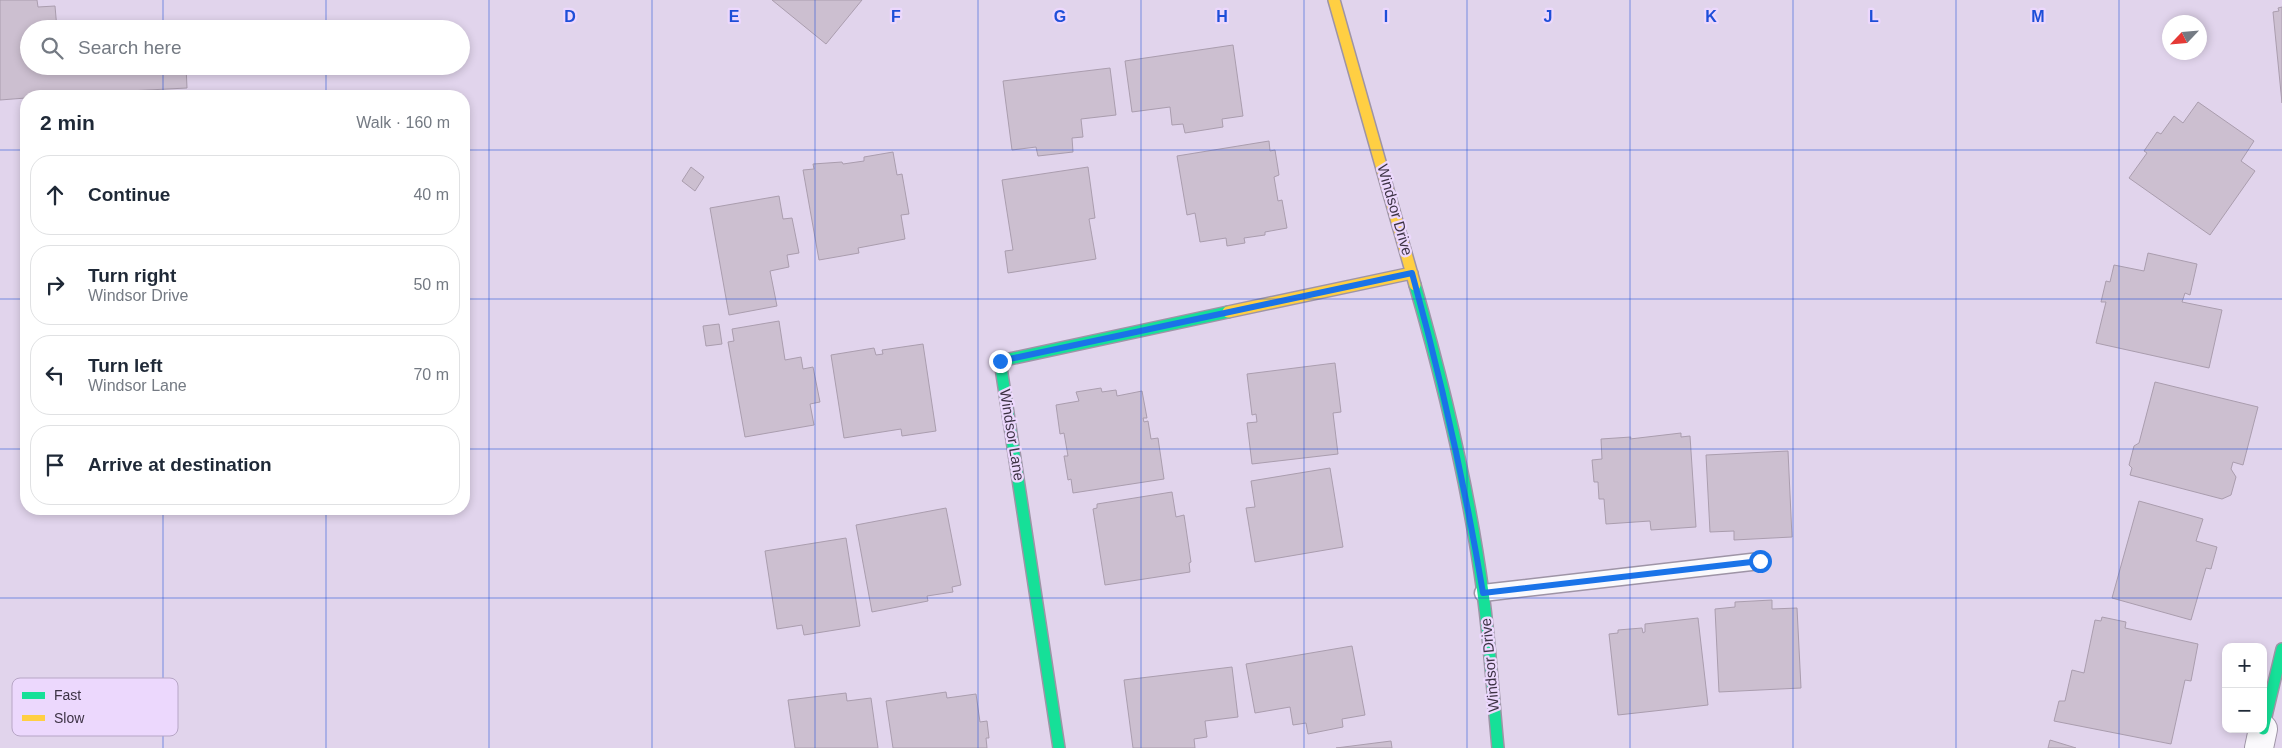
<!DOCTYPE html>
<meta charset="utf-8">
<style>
body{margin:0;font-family:Arial,sans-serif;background:#f2f2f3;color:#1f2937}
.controls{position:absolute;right:15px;bottom:15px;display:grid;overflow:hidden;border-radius:10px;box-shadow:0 2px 8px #0003}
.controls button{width:45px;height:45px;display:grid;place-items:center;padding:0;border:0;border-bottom:1px solid #e0e1e3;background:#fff;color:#1f2937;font:25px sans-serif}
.compass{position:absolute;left:2162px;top:15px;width:45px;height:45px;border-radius:50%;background:#fff;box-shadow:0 2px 8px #0003;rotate:244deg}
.stop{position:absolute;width:15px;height:15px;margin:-11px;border:4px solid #1a73e8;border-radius:50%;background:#fff}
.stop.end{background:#1a73e8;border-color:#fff;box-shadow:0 1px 5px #0008}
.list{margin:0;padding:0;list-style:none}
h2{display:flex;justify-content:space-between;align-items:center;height:65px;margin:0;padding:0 20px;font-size:21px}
h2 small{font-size:16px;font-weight:400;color:#747a83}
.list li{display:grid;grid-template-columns:32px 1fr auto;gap:15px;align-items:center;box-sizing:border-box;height:80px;margin:0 10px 10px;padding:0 10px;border:1px solid #e0e1e3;border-radius:20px}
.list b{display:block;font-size:19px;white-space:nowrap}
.list p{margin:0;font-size:16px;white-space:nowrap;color:#747a83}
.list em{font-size:16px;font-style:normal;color:#747a83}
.icon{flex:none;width:28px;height:28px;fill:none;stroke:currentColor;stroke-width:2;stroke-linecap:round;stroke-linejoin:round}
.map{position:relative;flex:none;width:2282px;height:748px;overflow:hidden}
.search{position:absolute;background:#fff;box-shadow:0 2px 8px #0003;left:20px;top:20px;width:450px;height:55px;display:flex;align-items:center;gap:12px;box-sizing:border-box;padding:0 18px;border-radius:28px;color:#747a83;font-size:19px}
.panel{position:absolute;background:#fff;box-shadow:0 2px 8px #0003;left:20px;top:90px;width:450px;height:425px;border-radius:20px}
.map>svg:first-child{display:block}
.building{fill:#ccbfd0;stroke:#aa9dae}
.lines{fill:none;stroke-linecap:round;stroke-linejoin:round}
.lane-casing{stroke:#9e94a6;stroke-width:19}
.street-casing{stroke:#9e94a6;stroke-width:30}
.fast-casing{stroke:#9e94a6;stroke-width:14}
.slow-casing{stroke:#9e94a6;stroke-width:14}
.lane{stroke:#faf9fc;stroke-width:16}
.street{stroke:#faf9fc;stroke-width:28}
.fast{stroke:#16e098;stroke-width:11}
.slow{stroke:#ffcf43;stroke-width:11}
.route{stroke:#1a73e8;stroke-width:6}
.grid{fill:none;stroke:#1d4ed8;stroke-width:1;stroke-opacity:0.55}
.labels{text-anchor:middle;stroke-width:4.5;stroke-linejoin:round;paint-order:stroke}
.street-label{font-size:15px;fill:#3c3244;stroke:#ecd8fd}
.key{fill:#ecd8fd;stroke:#b7a6c6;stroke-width:1}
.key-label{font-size:14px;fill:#3c3244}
.grid-label{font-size:16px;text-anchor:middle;font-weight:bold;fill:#1d4ed8;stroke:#ecd8fd;stroke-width:4.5;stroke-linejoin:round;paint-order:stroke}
</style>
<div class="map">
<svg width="2282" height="748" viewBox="0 0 2282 748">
<rect width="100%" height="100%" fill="#e1d4ec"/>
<!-- building -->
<path class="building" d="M0 0H37L38 7 55 6 57 29H29V66H186L187 88 89 93V95L61 96H26V98L0 100Z
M772 0H862L826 44Z
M2282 7V103L2273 12 2279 11 2278 8Z
M1233 45 1243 116 1222 119 1223 127 1185 133 1183 124 1172 125 1170 107 1132 112 1125 61Z
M1110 68 1116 115 1081 119 1083 137 1072 138 1073 152 1038 156 1036 147 1012 150 1003 81Z
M2198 102 2254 141 2241 161 2255 171 2210 235 2129 178 2147 153 2144 151 2157 132 2161 134 2174 116 2183 123Z
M1269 141 1270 151 1275 150 1279 175 1274 177 1278 201 1282 200 1287 228 1265 232V235L1244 238 1245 243 1227 246 1226 238 1200 242 1195 213 1187 215 1177 156Z
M893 152 897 175 902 174 909 214 901 215 905 239 858 248 859 253 819 260 803 170 814 169 813 164 842 162 843 164 864 161V157Z
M691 167 704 177 695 191 682 181Z
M1088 167 1095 218 1089 219 1096 259 1008 273 1005 251 1013 250 1002 180Z
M779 196 783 219 792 218 799 253 787 255 789 267 770 271 777 306 729 315 710 208Z
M2148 253 2197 264 2190 295 2185 293 2182 302 2222 310 2209 368 2096 343 2106 302H2101L2106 281 2110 282 2114 265 2144 271Z
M779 321 785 360 801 357 803 369 813 367 820 402 810 404 814 425 745 437 728 342 734 341 732 329Z
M719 324 722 344 706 346 703 326Z
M923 344 936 431 902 436 901 429 844 438 831 355 874 348 876 355 883 354 882 350Z
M1335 363 1341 412 1333 413 1338 454 1252 464 1247 423 1257 422 1256 414 1252 415 1247 374Z
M2155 382 2258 407 2243 465 2233 462 2231 469 2236 477 2231 495 2222 499 2130 475 2132 468 2129 465 2134 446 2139 443Z
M1101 388 1102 392 1116 390 1117 396 1142 391 1147 418H1143L1144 422 1148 421 1151 439 1158 438 1164 479 1073 493 1071 479 1068 480 1064 456H1068L1064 433 1060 434 1056 405 1079 401 1076 392Z
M1681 433V437L1690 436 1696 527 1651 530 1650 521 1606 524 1604 499H1599L1598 482H1594L1592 460 1602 459 1601 439 1631 437 1630 439Z
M1788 451 1792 537 1734 540V531L1710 532 1706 455Z
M1330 468 1343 547 1255 562 1246 508 1255 507 1251 481Z
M1172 492 1176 517 1184 515 1191 562 1189 563 1190 572 1105 585 1093 509 1097 508V504Z
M2139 501 2203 519 2196 541 2217 547 2211 569 2206 568 2191 620 2112 598Z
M946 508 961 585 952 587 953 592 927 596 928 601 872 612 856 525Z
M846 538 860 626 804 635 802 625 777 629 765 551Z
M1772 600V609L1797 608 1801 688 1719 692 1715 609 1735 607V602Z
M2102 617 2126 622 2125 628 2198 644 2191 681 2185 680 2171 744 2054 721 2059 701H2065L2072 670 2084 673 2095 620 2101 621Z
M1698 618 1708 705 1618 715 1609 634 1618 633V630L1642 628 1643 633 1645 632V624Z
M1352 646 1365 715 1342 719 1343 727 1308 734 1306 723 1293 725 1290 707 1255 713 1246 664Z
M1232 667 1238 717 1205 721 1207 737 1194 739 1195 748H1133L1124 680Z
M946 692 947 698 976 694 980 722 987 721 989 738H986L987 748H893L886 701Z
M846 693 847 701 871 698 878 748H795L788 700Z
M2050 740 2076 748H2048Z
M1391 741 1392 748H1336Z"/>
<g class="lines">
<!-- lane casing -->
<g class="lane-casing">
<path id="lane" d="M1483 593 1760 561"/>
</g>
<!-- street casing -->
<g class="street-casing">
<path id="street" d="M2259 748 2263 729"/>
</g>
<!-- fast casing -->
<g class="fast-casing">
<path id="fast" d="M1415 285C1444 385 1469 489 1483 593 1490 644 1493 696 1498 748
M2263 729 2282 649
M1059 748 1000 361 1228 312"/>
</g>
<!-- slow casing -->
<g class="slow-casing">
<path id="slow" d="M1334 0 1415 285
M1228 312 1412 273"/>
</g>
<!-- lane -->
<use href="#lane" class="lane"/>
<!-- street -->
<use href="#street" class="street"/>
<!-- fast -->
<use href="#fast" class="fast"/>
<!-- slow -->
<use href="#slow" class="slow"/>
</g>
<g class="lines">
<!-- route -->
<path class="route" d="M1000 361 1412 273C1441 378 1465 485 1483 593L1760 561"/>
</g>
<!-- grid -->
<path class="grid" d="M163 0V29M326 0V29M489 0V748M652 0V748M815 0V748M978 0V748M1141 0V748M1304 0V748M1467 0V748M1630 0V748M1793 0V748M1956 0V748M2119 0V748M163 66V96M326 66V96M0 150H26M464 150H2282M0 299H26M464 299H2282M0 449H26M464 449H2282M163 509V748M326 509V748M0 598H2282"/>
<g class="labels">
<!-- street labels -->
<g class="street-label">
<text transform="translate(1395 210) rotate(74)" y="5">Windsor Drive</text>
<text transform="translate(1012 435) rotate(81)" y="5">Windsor Lane</text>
<text transform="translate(1490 665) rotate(-95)" y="5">Windsor Drive</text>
</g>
</g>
<!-- legend -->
<rect x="12" y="678" width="166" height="58" rx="8" class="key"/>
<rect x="22" y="692" width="23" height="7" fill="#16e098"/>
<rect x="22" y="715" width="23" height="6" fill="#ffcf43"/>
<g class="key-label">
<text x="54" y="700">Fast</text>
<text x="54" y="723">Slow</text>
</g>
<g class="grid-label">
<text x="570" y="22">D</text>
<text x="734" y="22">E</text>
<text x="896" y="22">F</text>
<text x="1060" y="22">G</text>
<text x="1222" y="22">H</text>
<text x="1386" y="22">I</text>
<text x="1548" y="22">J</text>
<text x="1711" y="22">K</text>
<text x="1874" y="22">L</text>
<text x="2038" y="22">M</text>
</g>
</svg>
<div class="controls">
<button>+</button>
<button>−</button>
</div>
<svg class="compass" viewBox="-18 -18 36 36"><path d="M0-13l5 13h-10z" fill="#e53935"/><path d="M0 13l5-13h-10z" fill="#747a83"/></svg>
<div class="stop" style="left:1760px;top:561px"></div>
<div class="stop end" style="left:1000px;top:361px"></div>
<div class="search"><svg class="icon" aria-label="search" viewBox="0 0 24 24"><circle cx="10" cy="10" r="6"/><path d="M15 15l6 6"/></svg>Search here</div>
<section class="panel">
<h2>2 min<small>Walk · 160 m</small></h2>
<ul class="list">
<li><svg class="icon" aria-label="ahead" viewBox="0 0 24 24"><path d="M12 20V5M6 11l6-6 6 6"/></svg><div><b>Continue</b></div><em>40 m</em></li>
<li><svg class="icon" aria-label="right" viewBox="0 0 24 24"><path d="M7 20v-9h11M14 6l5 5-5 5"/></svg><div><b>Turn right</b><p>Windsor Drive</p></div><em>50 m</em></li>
<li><svg class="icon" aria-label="left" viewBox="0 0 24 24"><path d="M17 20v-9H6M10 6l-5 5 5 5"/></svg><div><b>Turn left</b><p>Windsor Lane</p></div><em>70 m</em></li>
<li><svg class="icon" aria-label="arrive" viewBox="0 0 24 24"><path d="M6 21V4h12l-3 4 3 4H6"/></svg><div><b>Arrive at destination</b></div></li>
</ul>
</section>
</div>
